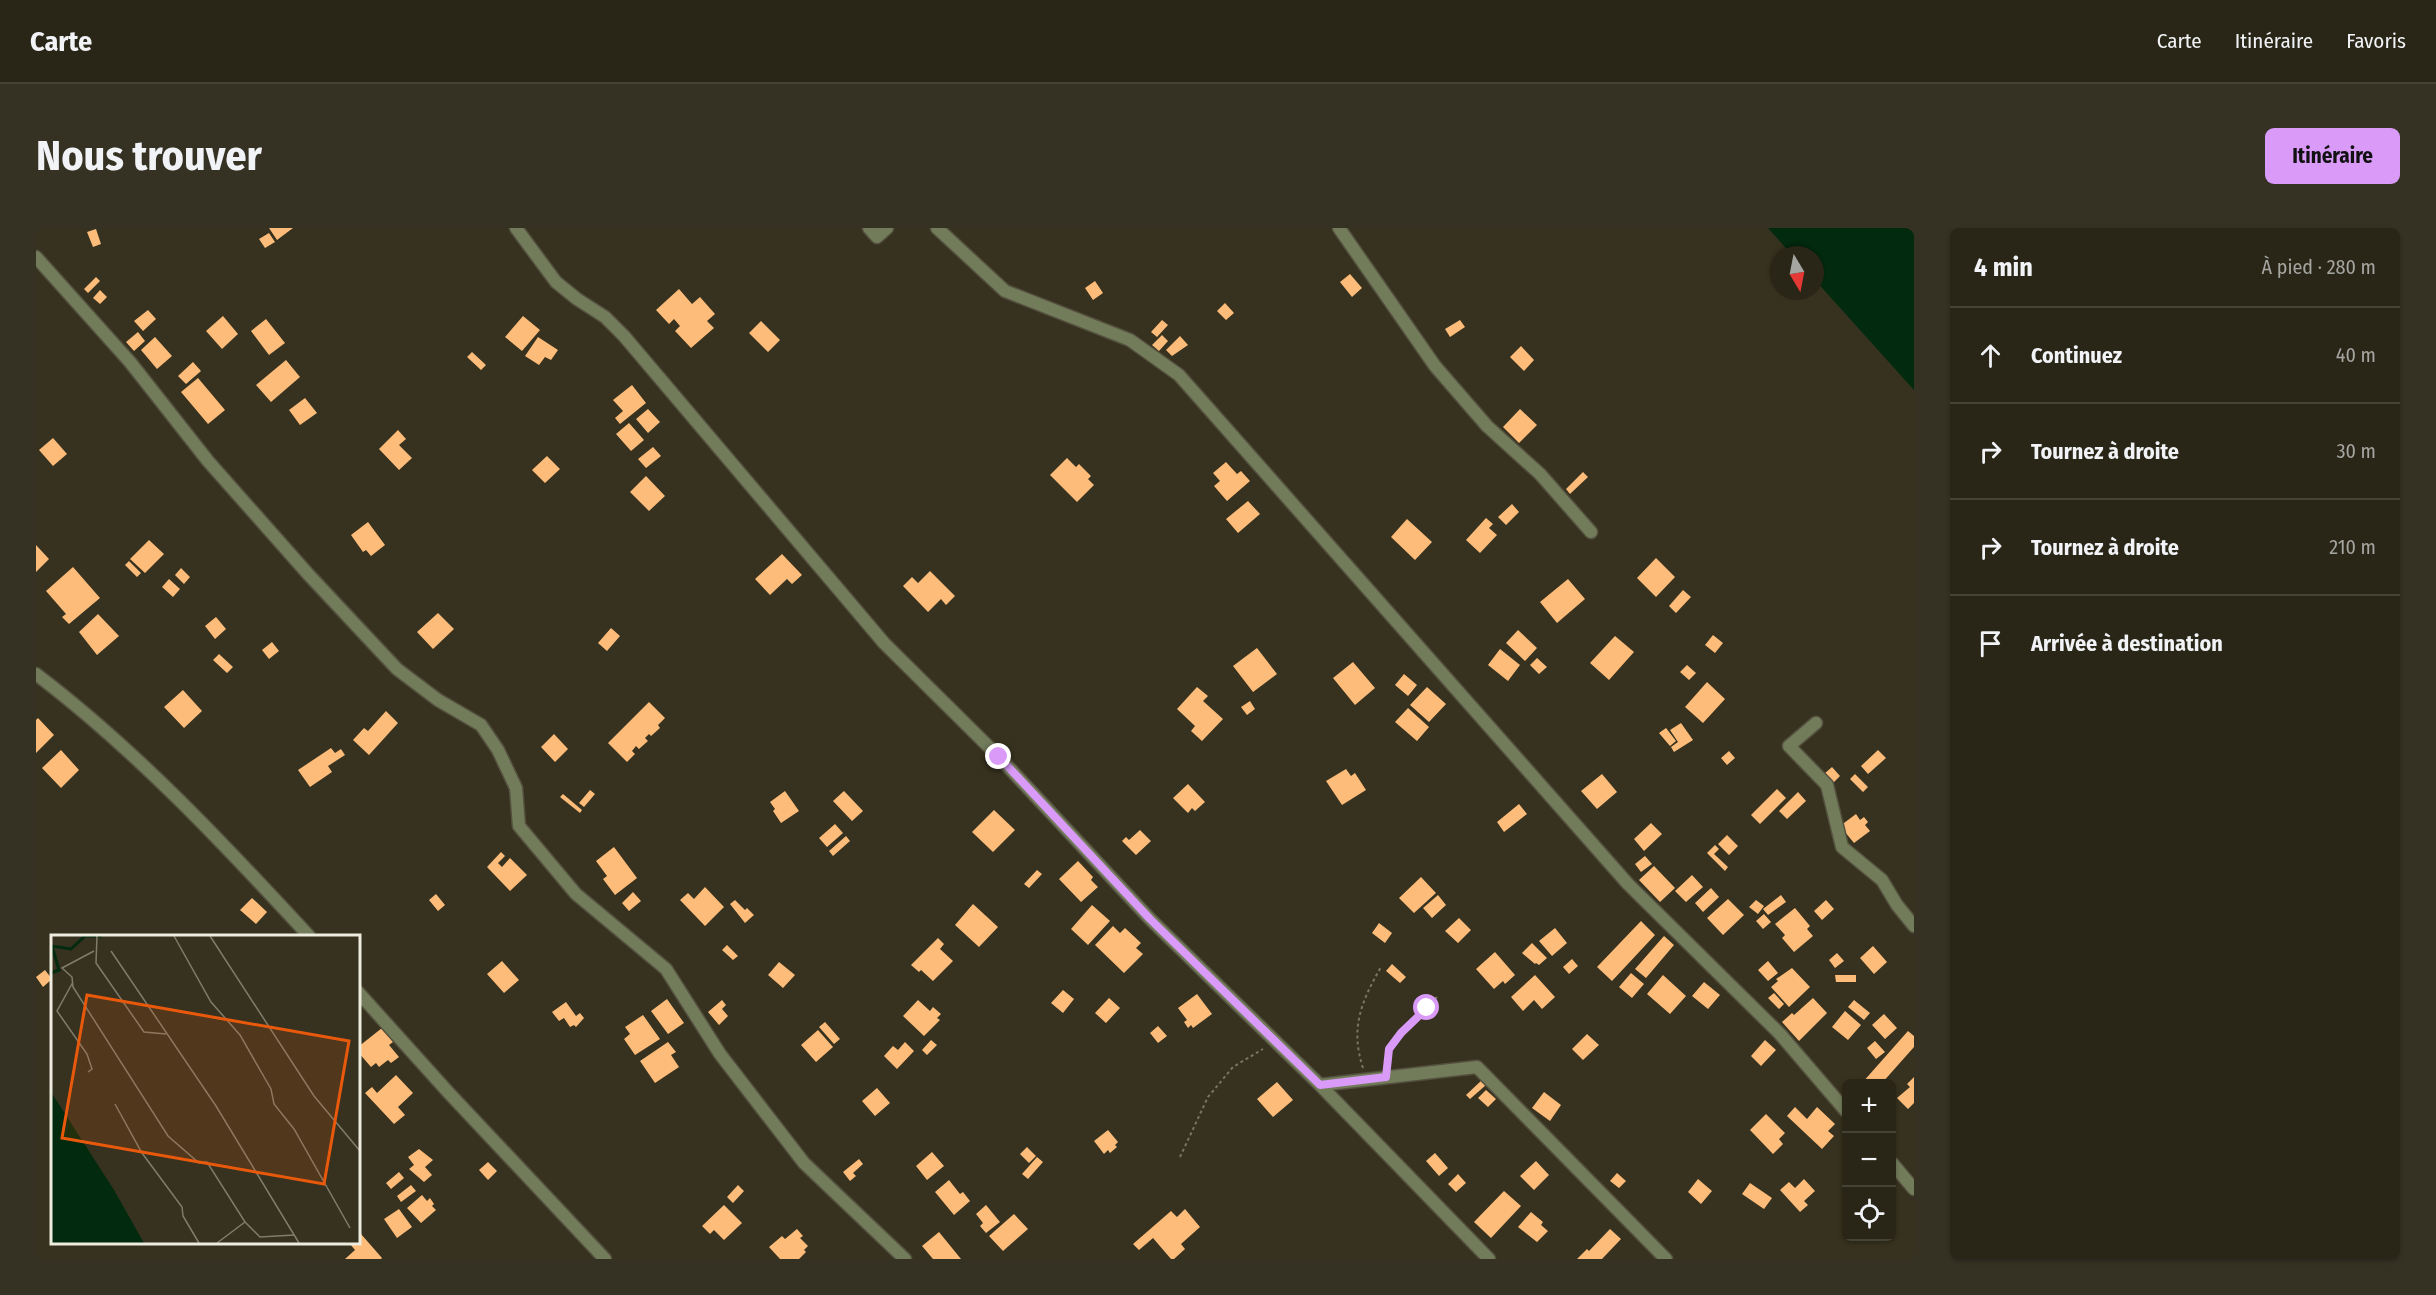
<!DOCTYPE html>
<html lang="fr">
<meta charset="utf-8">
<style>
body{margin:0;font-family:"Fira Sans Condensed",sans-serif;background:#353224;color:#f1f3f6}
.controls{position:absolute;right:18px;bottom:18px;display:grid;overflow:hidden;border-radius:9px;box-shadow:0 2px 4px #0004}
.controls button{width:54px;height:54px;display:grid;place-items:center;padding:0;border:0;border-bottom:2px solid #454336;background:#292617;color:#f1f3f6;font:30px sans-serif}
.compass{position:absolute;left:1734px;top:18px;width:54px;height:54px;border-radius:50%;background:#292617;box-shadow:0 2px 4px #0004;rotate:170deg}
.stop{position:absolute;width:18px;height:18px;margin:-14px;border:4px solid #d99af8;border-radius:50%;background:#fff}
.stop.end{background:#d99af8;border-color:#fff;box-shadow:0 2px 6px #0008}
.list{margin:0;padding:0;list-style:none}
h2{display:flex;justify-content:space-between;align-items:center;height:78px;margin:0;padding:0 24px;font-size:26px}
h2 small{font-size:20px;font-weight:400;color:#a5a5a1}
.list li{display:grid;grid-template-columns:39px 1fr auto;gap:18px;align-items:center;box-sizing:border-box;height:96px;padding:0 24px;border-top:2px solid #454336}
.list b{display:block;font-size:22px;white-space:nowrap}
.list em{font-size:20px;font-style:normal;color:#a5a5a1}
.icon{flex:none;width:33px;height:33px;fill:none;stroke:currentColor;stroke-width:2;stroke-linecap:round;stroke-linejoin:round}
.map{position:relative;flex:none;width:1878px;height:1031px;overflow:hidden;border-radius:9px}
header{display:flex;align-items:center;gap:36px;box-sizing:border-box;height:84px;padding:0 30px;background:#292617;border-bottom:2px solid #454336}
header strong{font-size:28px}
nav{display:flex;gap:33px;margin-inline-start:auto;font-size:21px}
.intro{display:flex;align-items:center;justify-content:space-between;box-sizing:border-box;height:144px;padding:0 36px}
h1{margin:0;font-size:42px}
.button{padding:15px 27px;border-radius:9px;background:#d99af8;color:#111;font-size:21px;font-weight:700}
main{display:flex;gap:36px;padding:0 36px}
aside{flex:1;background:#292617;border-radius:9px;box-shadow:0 2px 4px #0004}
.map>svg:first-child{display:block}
.water{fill:#012a0f}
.building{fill:#fdbc79}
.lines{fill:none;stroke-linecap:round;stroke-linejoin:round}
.minor-casing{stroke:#54503e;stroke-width:15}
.path{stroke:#797564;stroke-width:2;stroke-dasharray:3 3;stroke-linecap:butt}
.minor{stroke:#727c5b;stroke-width:12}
.route{stroke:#d99af8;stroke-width:8}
.inset-river{fill:none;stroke:#012a0f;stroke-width:3}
.inset-road{fill:none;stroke:#807c6c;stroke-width:1.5}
.view{fill:#e8590c;fill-opacity:0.15;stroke:#e8590c;stroke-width:3}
.inset-edge{fill:none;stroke:#eeebdf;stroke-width:3}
</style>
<header>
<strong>Carte</strong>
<nav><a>Carte</a><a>Itinéraire</a><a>Favoris</a></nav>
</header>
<div class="intro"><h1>Nous trouver</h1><a class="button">Itinéraire</a></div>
<main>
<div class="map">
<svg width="1878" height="1031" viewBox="0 0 1878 1031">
<rect width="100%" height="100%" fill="#37321f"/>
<!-- water -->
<path class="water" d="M1732 0H1878V162L1779 52V27H1756Z"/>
<!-- building -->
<path class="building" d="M233 0H257L241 12Z
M60 1 65 16 57 19 51 4Z
M233 5 239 14 229 20 223 11Z
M1314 46 1326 60 1316 69 1304 54Z
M60 49 64 53 52 65 48 61Z
M1059 53 1067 65 1057 72 1049 60Z
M643 61 656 76 664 69 679 86 671 93 678 100 655 120 639 103 644 98 638 91 633 96 620 82Z
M64 62 71 69 64 76 57 70Z
M1189 75 1198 85 1190 92 1181 83Z
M112 82 120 91 107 103 98 93Z
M187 88 202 106 186 121 170 103Z
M487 88 504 102 486 123 469 109Z
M230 91 249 115 233 127 215 103Z
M1126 92 1132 97 1121 109 1115 104Z
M1424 92 1429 99 1414 109 1409 101Z
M725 93 744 112 732 124 713 105Z
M102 104 109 113 98 123 90 114Z
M1126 107 1132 113 1123 123 1116 117Z
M1144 108 1152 117 1136 128 1130 122Z
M119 109 136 128 121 141 105 122Z
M502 109 522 122 515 132 509 129 503 137 489 128Z
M1485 118 1498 132 1488 143 1474 129Z
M436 124 450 137 445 142 431 129Z
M250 132 264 149 235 174 220 157Z
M157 134 165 143 150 156 142 148Z
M162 150 189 182 172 196 145 164Z
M596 157 610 175 584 196 579 190 587 183 577 172Z
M269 170 281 185 264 197 253 182Z
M612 181 624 194 612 205 600 191Z
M1484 181 1501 197 1483 215 1467 199Z
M593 195 608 212 595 223 580 206Z
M362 202 370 211 363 217 376 230 363 242 343 221Z
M17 210 31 226 17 238 3 222Z
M617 219 625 228 610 240 602 231Z
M511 228 524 241 509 255 496 242Z
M1031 230 1040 239 1043 236 1055 248 1052 251 1058 257 1041 274 1014 247Z
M1190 234 1201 246 1205 243 1214 253 1191 273 1178 258 1184 253 1177 245Z
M1547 244 1552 249 1534 266 1530 261Z
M610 248 629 268 613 283 594 264Z
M1212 273 1224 286 1202 305 1190 291Z
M1476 276 1483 284 1470 297 1462 289Z
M1450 290 1457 296 1453 300 1461 307 1444 325 1430 312Z
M1371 291 1396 314 1379 332 1355 309Z
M332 294 349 317 335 328 330 322 327 324 315 307Z
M113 312 128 326 109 345 94 331Z
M0 317 13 331 0 344Z
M746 326 766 347 756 356 751 351 734 367 719 351Z
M1620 330 1639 349 1620 369 1601 350Z
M93 333 105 345 101 349 89 337Z
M37 339 64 370 33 396 26 389 30 386 10 363Z
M145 340 154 349 148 356 139 347Z
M894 343 919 368 910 377 905 371 892 384 867 358 876 349 882 355Z
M133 351 144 361 137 369 126 359Z
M1532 351 1549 371 1521 395 1504 374Z
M1647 362 1655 369 1640 385 1633 378Z
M402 385 418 401 397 421 381 404Z
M62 386 83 408 61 427 43 404Z
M180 389 190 401 179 411 169 398Z
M575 400 584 408 571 423 562 415Z
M1482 402 1501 420 1489 433 1470 415Z
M1677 407 1687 415 1679 425 1669 417Z
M1579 408 1598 424 1573 452 1554 435Z
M236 414 243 423 233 431 226 422Z
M1221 420 1241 446 1217 464 1197 438Z
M1464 421 1484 437 1472 453 1452 437Z
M183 426 197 439 191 445 177 432Z
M1501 430 1511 439 1503 446 1494 437Z
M1317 434 1339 460 1319 477 1297 450Z
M1651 437 1660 445 1653 452 1644 444Z
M1368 446 1381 457 1372 468 1359 457Z
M1671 454 1689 471 1667 495 1649 479Z
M1161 459 1172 468 1167 473 1187 491 1166 513 1155 503 1159 498 1141 481Z
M1391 459 1410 476 1393 494 1374 477Z
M147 462 166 483 148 500 128 479Z
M1214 473 1219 481 1211 487 1205 479Z
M613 474 629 490 622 497 624 500 615 508 613 506 609 510 612 513 603 521 600 518 596 523 599 526 591 534 572 515Z
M1372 480 1393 499 1381 513 1359 494Z
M350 483 362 495 333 527 317 512 328 500 332 503Z
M2 490 18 507 0 525V492Z
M1645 495 1657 512 1638 524 1635 519 1642 514 1634 502Z
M1630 500 1640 513 1634 518 1623 505Z
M518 506 532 521 519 534 505 519Z
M295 520 299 525 305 521 309 527 292 538 296 544 274 559 262 542Z
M25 522 43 542 25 560 6 540Z
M1842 522 1850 530 1832 546 1825 538Z
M1693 523 1699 530 1691 537 1685 530Z
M1796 539 1804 548 1797 555 1788 546Z
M1310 541 1315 548 1319 545 1330 562 1306 577 1290 553Z
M1566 546 1581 564 1561 581 1545 563Z
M1819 546 1832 559 1827 564 1814 551Z
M1152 556 1169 574 1159 583 1156 580 1152 585 1137 570Z
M1741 561 1750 570 1724 596 1715 587Z
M554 562 559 566 548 579 543 575Z
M749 563 763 583 745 595 737 583 739 581 734 574Z
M808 563 827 583 816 593 797 573Z
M1762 564 1770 573 1751 591 1743 583Z
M527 566 546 582 544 585 524 569Z
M1483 576 1491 586 1468 604 1461 594Z
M958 582 979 602 957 624 936 604Z
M1820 586 1824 592 1828 589 1832 594 1829 597 1834 603 1818 615 1804 598Z
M1615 595 1626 606 1608 623 1598 611Z
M799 596 807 605 791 619 783 610Z
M1104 602 1115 613 1100 627 1086 613 1090 609 1093 612Z
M1691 607 1702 618 1693 627 1682 616Z
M810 608 814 613 797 628 793 623Z
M1679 617 1683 621 1678 626 1692 639 1689 643 1671 625Z
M578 619 601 650 579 667 567 651 571 648 560 633Z
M465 624 469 628 462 635 466 639 474 630 491 647 474 663 451 639Z
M1609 628 1616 636 1605 644 1599 636Z
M1042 633 1057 649 1055 652 1062 659 1045 674 1023 651Z
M1618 638 1639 660 1624 674 1603 652Z
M1001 642 1006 646 993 660 988 656Z
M1656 647 1667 659 1650 674 1639 663Z
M1385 649 1400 665 1378 685 1363 670Z
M669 659 688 679 669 698 644 672 652 665 658 671Z
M1675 660 1683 669 1667 684 1659 675Z
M597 664 605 673 593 683 586 675Z
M400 666 409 677 402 683 393 672Z
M1402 667 1410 677 1396 690 1387 680Z
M1745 667 1750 674 1732 687 1727 681Z
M216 670 231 684 220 696 204 682Z
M1692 671 1708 687 1687 707 1671 690Z
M699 672 709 682 711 680 718 687 709 695 694 676Z
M1720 672 1728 678 1722 686 1713 679Z
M1790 672 1798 681 1786 692 1778 683Z
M937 676 962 699 943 719 919 697Z
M1056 677 1074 693 1052 717 1035 701Z
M1759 680 1774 698 1771 701 1777 708 1758 724 1746 710 1749 707 1739 696Z
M1728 686 1735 694 1727 701 1720 693Z
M1423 690 1435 702 1422 715 1409 703Z
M1605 693 1619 707 1576 753 1561 739Z
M1343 695 1356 705 1349 715 1336 705Z
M1077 698 1084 705 1089 700 1105 715 1100 720 1107 726 1088 745 1059 717Z
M1519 700 1531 715 1516 728 1503 713Z
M1628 708 1638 717 1610 750 1599 741Z
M902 710 908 716 904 721 917 733 897 753 885 742 883 744 875 737Z
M1496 715 1511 730 1503 737 1500 735 1499 736 1486 725Z
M691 717 702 728 697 732 686 722Z
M1837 718 1851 734 1838 746 1824 730Z
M1459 724 1479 747 1469 756 1467 753 1458 761 1440 741Z
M1801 725 1808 733 1799 740 1793 732Z
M1536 731 1542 738 1533 746 1527 739Z
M466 733 483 752 468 765 451 746Z
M1732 733 1742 745 1732 753 1722 742Z
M743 734 759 747 747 760 732 747Z
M1356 736 1370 749 1364 755 1350 743Z
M1756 740 1774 759 1753 779 1735 759 1742 753 1740 751Z
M9 742 16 751 7 759 0 749Z
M1595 745 1608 756 1596 770 1583 759Z
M1499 747 1519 769 1506 781 1498 772 1487 783 1475 769Z
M1627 747 1650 768 1634 786 1611 766Z
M1799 747H1820V754H1800Z
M1668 754 1684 767 1672 781 1656 768Z
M1027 762 1038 771 1027 785 1015 775Z
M1738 765 1748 776 1743 781 1732 770Z
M1161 766 1176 786 1157 800 1155 797 1152 800 1148 794 1151 792 1142 780Z
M1073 770 1084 780 1070 795 1059 785Z
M1777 770 1791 785 1763 813 1746 794 1756 785 1758 787Z
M631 771 648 795 632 806 615 783Z
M686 772 690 777 686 781 692 788 683 797 672 784Z
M882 772 894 783 897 779 905 786 901 790 904 792 888 808 867 788Z
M1818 772 1834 785 1828 792 1812 779Z
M530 774 540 788 544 785 548 790 540 799 538 797 534 799 528 790 523 793 516 784Z
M1809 783 1825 797 1812 812 1796 799Z
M1848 786 1861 800 1849 811 1836 797Z
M607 787 624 811 599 827 588 811 594 806 589 799Z
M789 794 804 811 798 816 783 799Z
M1122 798 1131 808 1122 815 1114 805Z
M346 800 357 814 353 817 363 829 355 835 352 832 343 839 340 835 335 839 322 824V819Z
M782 802 797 819 780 834 765 817Z
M1872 803 1878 808V819L1846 855H1826Z
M1551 806 1563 817 1547 832 1536 821Z
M895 812 901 817 891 827 886 822Z
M1729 812 1740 822 1725 838 1715 828Z
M1839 813 1849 824 1840 831 1831 820Z
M632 814 640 824 635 827 643 839 619 855 604 833Z
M869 814 878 823 861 841 848 828 857 818 862 822Z
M360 847 377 865 362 879 369 887 358 896 329 865 336 859 341 865Z
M1878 849V875L1872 881 1861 870 1874 859 1871 856Z
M1446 852 1450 857 1434 871 1430 867Z
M1241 854 1257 872 1237 889 1221 871Z
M841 860 854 875 839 888 826 873Z
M1450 862 1460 871 1452 879 1442 870Z
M1508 864 1525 877 1514 893 1496 880Z
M1759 879 1771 891 1781 879 1799 896 1792 903 1798 908 1786 921 1751 888Z
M1730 886 1749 905 1743 911 1747 916 1737 926 1714 902Z
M1072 902 1082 914 1079 917 1081 919 1074 925 1072 922 1068 926 1058 913Z
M991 919 1000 928 993 935 984 926Z
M383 921 397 932 389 939 396 947 388 954 373 941 378 937 372 929Z
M896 924 908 938 891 952 880 938Z
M1399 925 1412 940 1403 948 1390 933Z
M1001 929 1007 934 992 951 986 946Z
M823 931 827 936 817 945 820 948 814 953 807 944Z
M1500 933 1513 947 1498 962 1484 948Z
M452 934 461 943 452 952 443 942Z
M363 944 368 950 355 961 350 955Z
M1581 945 1590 953 1583 960 1574 953Z
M1422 946 1430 955 1420 964 1412 956Z
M1662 951 1676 963 1665 976 1652 964Z
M1768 951 1779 963 1768 973 1772 977 1764 984 1744 962 1753 954 1759 960Z
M913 952 924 966 927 964 934 973 918 987 899 964Z
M1714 955 1736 970 1728 981 1706 966Z
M375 957 380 963 365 974 361 968Z
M702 957 708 963 697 975 691 969Z
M1468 963 1485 978 1455 1010 1438 994Z
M386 967 391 973 394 970 398 976 396 978 400 982 385 995 371 980Z
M688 977 706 995 688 1012 678 1002 674 1006 666 998Z
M950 977 964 994 950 1005 944 998 947 995 940 986Z
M363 981 376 999 361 1010 348 991Z
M1149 981 1164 999 1145 1016 1149 1021 1138 1031H1135L1117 1010 1103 1022 1097 1016 1135 983 1141 989Z
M1495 984 1507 994 1505 997 1512 1003 1501 1014 1482 999Z
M978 986 992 1001 967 1023 953 1008Z
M761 1001 767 1008 764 1010 772 1018 768 1022 770 1024 763 1031H744L733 1019 746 1008 749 1011Z
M1574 1001 1585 1011 1566 1031H1541L1551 1021 1553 1023Z
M903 1004 925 1031H897L886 1018Z
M325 1006 346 1030 345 1031H309L319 1022 314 1016 322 1014V1008Z"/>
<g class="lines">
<!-- minor casing -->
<g class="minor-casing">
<path id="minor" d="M480 0 520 54 541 71 569 89 588 108 848 415 963 529 1114 691 1284 857 1453 1031
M833 0 841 9 851 0
M901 0 969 63 1094 112 1143 147 1592 656 1744 806 1810 883
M1303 0 1399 138 1451 198 1504 246 1555 304
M0 29 94 134 172 233 272 346 361 441 402 472 445 497 462 522 480 560 483 598 540 666 630 741 684 826 768 935 869 1031
M0 446C100 522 188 616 273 708
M1780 495 1753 518 1791 557 1806 619 1846 652 1861 677 1878 698
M322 764 412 864 569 1031
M1284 857 1441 839 1630 1031
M1856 935 1878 961"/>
</g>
<!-- path -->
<path class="path" d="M1351 837 1353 821 1365 805 1402 768
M1327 840C1314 800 1325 774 1345 739
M1144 929 1172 869 1197 839 1227 821"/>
<!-- minor -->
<use href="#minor" class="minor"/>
</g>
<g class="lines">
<!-- route -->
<path class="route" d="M963 529 1114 691 1284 857 1350 849 1353 821 1365 805 1391 780"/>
</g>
<!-- overview -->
<g transform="translate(15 707)">
<rect width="309" height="309" fill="#37321f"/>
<path d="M0 157 63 255 93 308H0Z" fill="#012a0f"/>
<path class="inset-river" d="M0 38 8 35 1 11 20 14 34 1H51"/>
<path class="inset-road" d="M46 1 45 28 93 97 115 99M123 1 160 67 189 100 220 154 223 169 243 194 299 293M159 1 263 161 309 216M43 16 11 33 21 42 22 52 117 201 148 228 156 227 194 287 209 302 243 300M60 16 165 171 248 308M22 47 6 76 36 119 41 134 37 137M64 169 91 218 131 272 132 281 148 308M166 308 194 287"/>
<path class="view" d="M36 60 298 106 273 249 11 203Z"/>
<rect width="309" height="309" class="inset-edge"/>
</g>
</svg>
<div class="controls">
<button>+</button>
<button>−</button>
<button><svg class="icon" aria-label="locate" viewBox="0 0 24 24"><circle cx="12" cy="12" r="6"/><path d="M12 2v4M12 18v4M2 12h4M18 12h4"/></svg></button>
</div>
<svg class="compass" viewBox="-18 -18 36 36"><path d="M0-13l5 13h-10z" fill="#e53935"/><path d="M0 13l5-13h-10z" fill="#a5a5a1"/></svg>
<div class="stop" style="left:1391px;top:780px"></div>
<div class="stop end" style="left:963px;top:529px"></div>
</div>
<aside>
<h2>4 min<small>À pied · 280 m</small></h2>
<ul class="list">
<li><svg class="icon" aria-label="ahead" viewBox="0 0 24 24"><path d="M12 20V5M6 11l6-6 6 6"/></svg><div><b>Continuez</b></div><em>40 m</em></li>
<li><svg class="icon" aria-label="right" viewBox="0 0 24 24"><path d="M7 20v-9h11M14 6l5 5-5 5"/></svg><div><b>Tournez à droite</b></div><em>30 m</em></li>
<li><svg class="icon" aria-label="right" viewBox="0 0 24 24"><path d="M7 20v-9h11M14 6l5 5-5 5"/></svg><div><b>Tournez à droite</b></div><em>210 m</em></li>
<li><svg class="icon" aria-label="arrive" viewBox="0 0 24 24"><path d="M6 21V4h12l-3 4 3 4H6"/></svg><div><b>Arrivée à destination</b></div></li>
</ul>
</aside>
</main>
